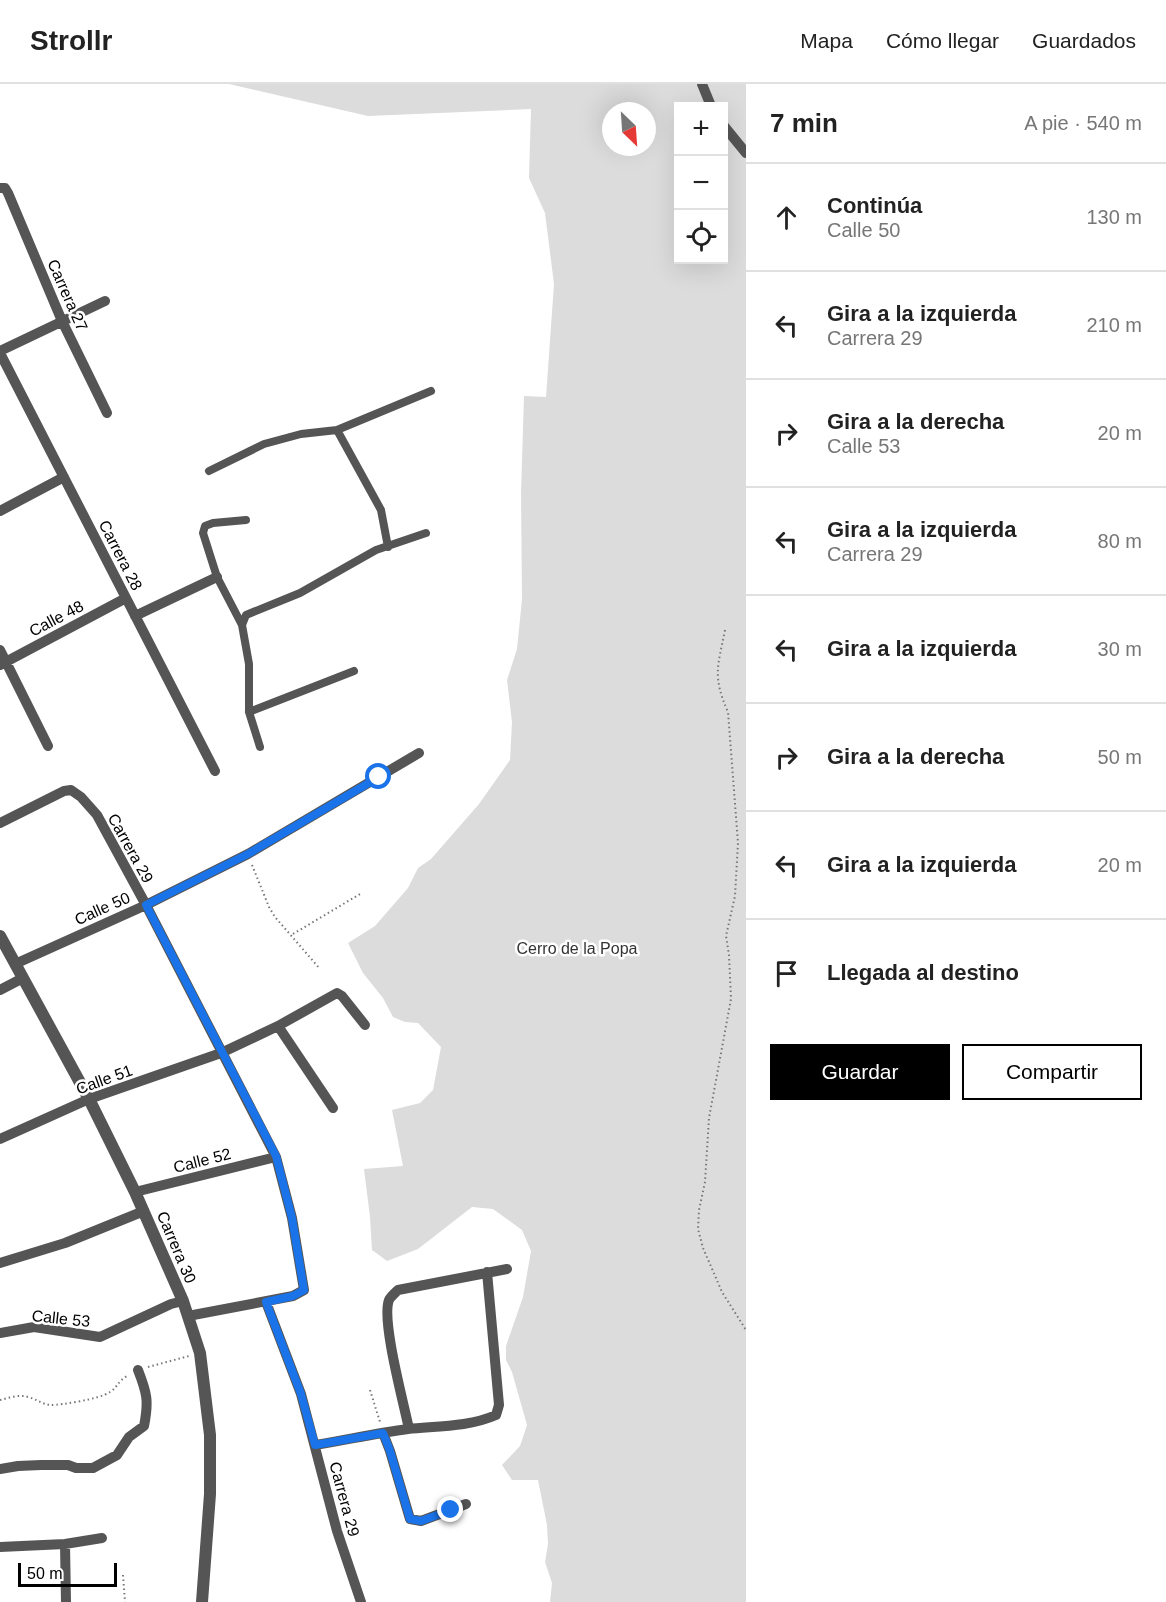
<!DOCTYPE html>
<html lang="es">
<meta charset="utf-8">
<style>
body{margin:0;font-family:Arial,sans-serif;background:#f6f6f6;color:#222}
.controls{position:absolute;right:18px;top:18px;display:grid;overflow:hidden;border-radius:0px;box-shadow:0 6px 24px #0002}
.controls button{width:54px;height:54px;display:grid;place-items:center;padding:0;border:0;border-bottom:2px solid #e0e0e0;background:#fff;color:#222;font:30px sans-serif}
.compass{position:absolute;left:602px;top:18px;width:54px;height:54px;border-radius:50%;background:#fff;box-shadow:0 6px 24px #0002;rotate:155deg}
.scale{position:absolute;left:18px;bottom:15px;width:99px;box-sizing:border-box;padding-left:6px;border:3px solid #000;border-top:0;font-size:16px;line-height:21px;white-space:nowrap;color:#000;-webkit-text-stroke:4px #fff;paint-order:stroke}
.stop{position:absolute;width:18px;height:18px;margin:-14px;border:4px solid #1a73e8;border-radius:50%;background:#fff}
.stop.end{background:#1a73e8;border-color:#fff;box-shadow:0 2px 6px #0008}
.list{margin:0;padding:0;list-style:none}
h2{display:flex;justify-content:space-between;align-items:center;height:78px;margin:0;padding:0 24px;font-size:26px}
h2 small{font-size:20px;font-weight:400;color:#767676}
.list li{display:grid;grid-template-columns:39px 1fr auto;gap:18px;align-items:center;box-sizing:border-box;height:108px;padding:0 24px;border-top:2px solid #e0e0e0}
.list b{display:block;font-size:22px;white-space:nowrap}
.list p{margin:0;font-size:20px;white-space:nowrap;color:#767676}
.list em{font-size:20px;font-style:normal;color:#767676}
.actions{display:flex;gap:12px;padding:18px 24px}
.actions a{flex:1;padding:14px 0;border:2px solid #000;border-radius:0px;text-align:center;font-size:21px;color:#000}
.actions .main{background:#000;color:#fff}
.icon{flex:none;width:33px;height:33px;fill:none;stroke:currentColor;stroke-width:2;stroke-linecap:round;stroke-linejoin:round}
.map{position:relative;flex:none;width:746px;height:1518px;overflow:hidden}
header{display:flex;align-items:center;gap:36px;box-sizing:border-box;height:84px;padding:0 30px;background:#fff;border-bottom:2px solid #e0e0e0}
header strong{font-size:28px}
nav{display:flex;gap:33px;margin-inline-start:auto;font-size:21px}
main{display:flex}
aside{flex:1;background:#fff}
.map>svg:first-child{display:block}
.green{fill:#dcdcdc;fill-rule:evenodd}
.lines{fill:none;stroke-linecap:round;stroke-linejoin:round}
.path{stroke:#777;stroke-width:2;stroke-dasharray:1.5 3;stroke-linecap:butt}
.pedestrian{stroke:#555;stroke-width:8}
.minor{stroke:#555;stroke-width:10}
.tertiary{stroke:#555;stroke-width:12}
.route{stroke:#1a73e8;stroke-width:8}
.labels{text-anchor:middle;stroke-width:5;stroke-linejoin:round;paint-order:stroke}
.street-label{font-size:16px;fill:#000;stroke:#fff}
.park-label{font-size:16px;fill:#333;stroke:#fff}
</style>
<header>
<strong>Strollr</strong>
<nav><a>Mapa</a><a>Cómo llegar</a><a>Guardados</a></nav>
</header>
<main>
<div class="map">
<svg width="746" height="1518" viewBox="0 0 746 1518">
<rect width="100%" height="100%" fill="#fff"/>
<!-- green -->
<path class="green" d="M229 0H746V1518H550L552 1499 545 1478 548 1460 547 1441 538 1396H512L502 1381 520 1362 527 1341 512 1288 506 1276V1262L523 1213 531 1167 522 1146 493 1125 472 1123 418 1165 387 1177 372 1166 370 1133 364 1085 403 1082 392 1026 420 1019 433 1006 441 963 418 939 405 938 393 933 383 914 363 889 348 859 375 842 408 804 418 784 431 775 479 720 510 676 512 638 507 596 517 565 522 515 521 409 524 312 546 313 554 200 545 129 529 94 531 25 368 32ZM678 22H724V176H678ZM611 27H647V63H611Z"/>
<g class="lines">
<!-- path -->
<path class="path" d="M725 546C718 582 712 592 728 628L738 759 735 812 726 852 729 871 731 915 709 1034 705 1098 699 1126 698 1145 703 1164 722 1208 746 1246
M252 781 269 823 275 833 320 885
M293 850 360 810
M148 1283 189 1272
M370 1306 380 1338
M0 1316C9 1314 19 1310 28 1313 36 1315 42 1320 50 1321 62 1321 100 1315 110 1308 118 1303 117 1298 127 1292
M123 1491 125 1518"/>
<!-- pedestrian -->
<path class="pedestrian" d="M337 346 381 426 388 463
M209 387 264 360 301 350 337 346 431 307
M246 436 213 439 205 442 203 449 217 493 242 541 249 580V628L260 663
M242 541 246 531 300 509 376 466 426 449
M249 628 354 587"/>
<!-- minor -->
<path class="minor" d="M702 0 711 22
M724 42 746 69
M0 104H5L8 109 62 237 107 329
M0 267 105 217
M0 269 215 687
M0 427 64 393
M135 532 217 493
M0 566 48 662
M0 581 126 514
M0 739 64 707 71 706 81 713 97 731 146 821 276 1073 292 1134 304 1206 293 1212 188 1232
M15 880 146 821 248 770 419 669
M0 906 23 894
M278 942 333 1024
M0 1055 89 1015 221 969 278 942 337 909 342 912 365 941
M135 1108 276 1073
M0 1179 65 1159 144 1127
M266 1218 301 1310 337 1447 361 1518
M0 1249 34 1243 100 1253 171 1220 183 1217
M409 1345C404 1320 381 1236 389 1216 391 1212 395 1209 398 1206L507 1185
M383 1349 390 1367 410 1435 421 1437 466 1420
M315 1361C346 1356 377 1349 408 1345 438 1342 469 1343 496 1331L499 1321 487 1188
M0 1385 18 1382 41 1381H68L76 1384H93L117 1371 129 1353 144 1342C149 1317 147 1309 138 1286
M65 1460 66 1518
M0 1463 65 1460 102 1454"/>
<!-- tertiary -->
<path class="tertiary" d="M0 852 89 1015 135 1108 183 1217 200 1269 210 1351V1410L202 1518"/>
</g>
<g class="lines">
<!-- route -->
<path class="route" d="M379 693 248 770 146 821 276 1072 292 1134 304 1206 293 1212 266 1218 301 1310 315 1361 383 1349 390 1367 410 1435 421 1437 451 1426"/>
</g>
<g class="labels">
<!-- street labels -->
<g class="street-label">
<text transform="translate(68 211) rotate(66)" y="6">Carrera 27</text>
<text transform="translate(121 471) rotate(63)" y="6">Carrera 28</text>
<text transform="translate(56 534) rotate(-28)" y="6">Calle 48</text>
<text transform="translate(131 764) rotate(61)" y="6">Carrera 29</text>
<text transform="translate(102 824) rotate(-24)" y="6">Calle 50</text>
<text transform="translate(104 995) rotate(-20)" y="6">Calle 51</text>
<text transform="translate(202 1076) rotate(-14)" y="6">Calle 52</text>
<text transform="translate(177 1163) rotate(67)" y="6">Carrera 30</text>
<text transform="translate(61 1234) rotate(6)" y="6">Calle 53</text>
<text transform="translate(345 1415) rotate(75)" y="6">Carrera 29</text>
</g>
<!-- park labels -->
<g class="park-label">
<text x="577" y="870">Cerro de la Popa</text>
</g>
</g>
</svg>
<div class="controls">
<button>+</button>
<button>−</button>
<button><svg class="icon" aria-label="locate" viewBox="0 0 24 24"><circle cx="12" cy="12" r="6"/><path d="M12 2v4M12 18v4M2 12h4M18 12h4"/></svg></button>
</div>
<svg class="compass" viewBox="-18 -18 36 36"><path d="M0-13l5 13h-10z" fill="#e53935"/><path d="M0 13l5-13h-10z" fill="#767676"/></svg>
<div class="scale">50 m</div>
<div class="stop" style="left:379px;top:693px"></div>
<div class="stop end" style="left:451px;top:1426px"></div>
</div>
<aside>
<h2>7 min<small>A pie · 540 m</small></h2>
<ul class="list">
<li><svg class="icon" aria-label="ahead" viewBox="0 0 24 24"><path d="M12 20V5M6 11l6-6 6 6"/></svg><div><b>Continúa</b><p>Calle 50</p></div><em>130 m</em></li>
<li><svg class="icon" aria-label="left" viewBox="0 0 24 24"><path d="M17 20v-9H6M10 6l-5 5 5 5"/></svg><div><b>Gira a la izquierda</b><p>Carrera 29</p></div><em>210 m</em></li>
<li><svg class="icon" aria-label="right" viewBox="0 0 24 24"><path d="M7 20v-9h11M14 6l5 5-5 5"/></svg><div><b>Gira a la derecha</b><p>Calle 53</p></div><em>20 m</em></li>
<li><svg class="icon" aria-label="left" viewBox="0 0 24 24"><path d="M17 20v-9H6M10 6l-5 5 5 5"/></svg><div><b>Gira a la izquierda</b><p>Carrera 29</p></div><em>80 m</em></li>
<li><svg class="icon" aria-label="left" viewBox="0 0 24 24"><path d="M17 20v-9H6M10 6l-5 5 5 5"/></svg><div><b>Gira a la izquierda</b></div><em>30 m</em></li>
<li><svg class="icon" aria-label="right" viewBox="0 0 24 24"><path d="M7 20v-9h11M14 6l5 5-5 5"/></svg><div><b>Gira a la derecha</b></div><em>50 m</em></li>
<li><svg class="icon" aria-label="left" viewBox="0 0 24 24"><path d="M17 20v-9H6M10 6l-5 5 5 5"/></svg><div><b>Gira a la izquierda</b></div><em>20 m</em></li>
<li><svg class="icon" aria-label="arrive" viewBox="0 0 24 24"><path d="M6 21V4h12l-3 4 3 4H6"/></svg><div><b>Llegada al destino</b></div></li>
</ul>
<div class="actions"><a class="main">Guardar</a><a>Compartir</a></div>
</aside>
</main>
